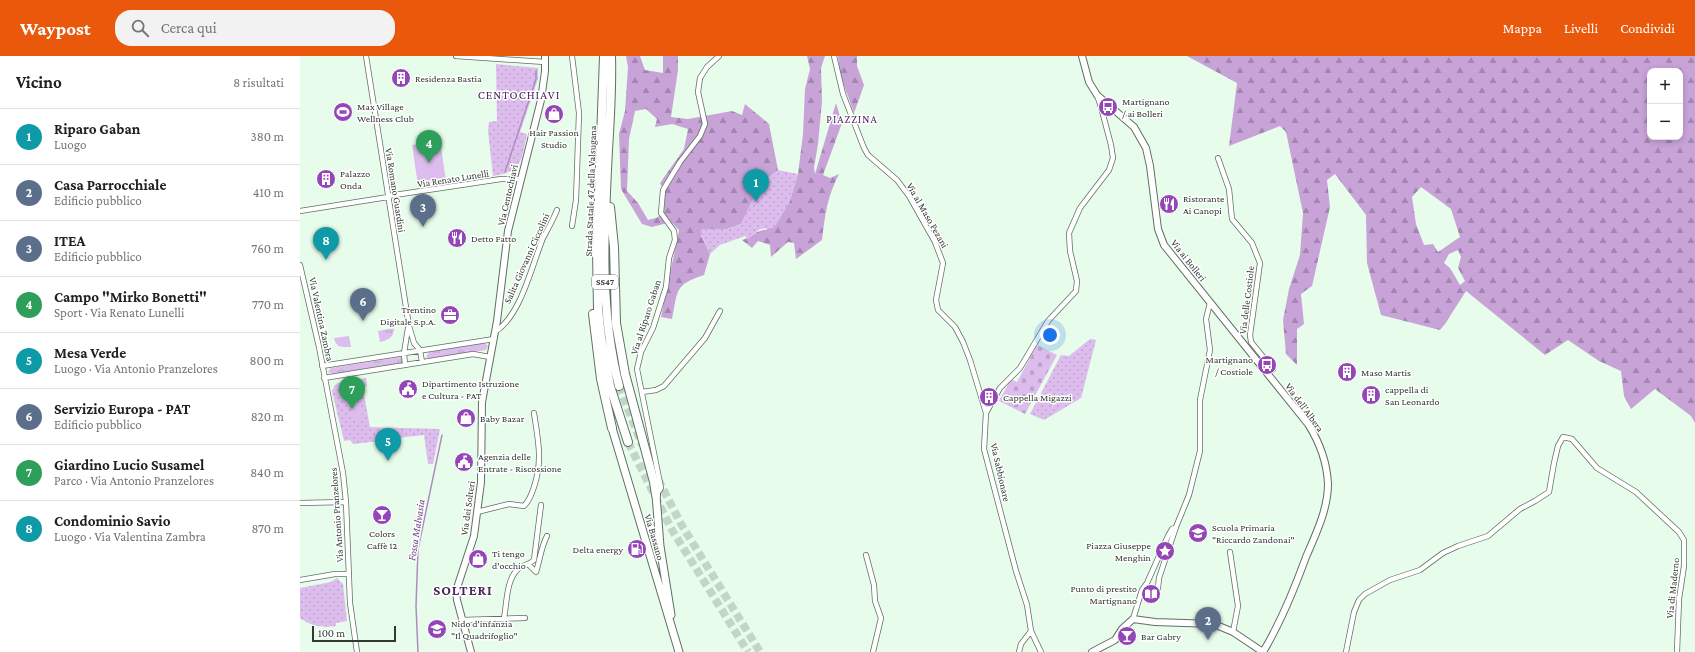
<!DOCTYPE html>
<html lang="it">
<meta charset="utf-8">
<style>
body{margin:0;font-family:"Crimson Pro",serif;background:#f2f2f2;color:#202124}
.controls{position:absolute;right:12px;top:12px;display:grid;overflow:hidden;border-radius:8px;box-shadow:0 2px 6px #0003}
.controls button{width:36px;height:36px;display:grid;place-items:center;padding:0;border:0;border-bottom:1px solid #e0e0e0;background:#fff;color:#202124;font:20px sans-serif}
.scale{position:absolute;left:12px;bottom:10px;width:84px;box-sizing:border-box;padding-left:4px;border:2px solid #313933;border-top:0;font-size:11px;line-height:14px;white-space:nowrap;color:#313933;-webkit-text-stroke:3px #fff;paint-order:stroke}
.you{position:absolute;left:750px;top:279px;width:14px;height:14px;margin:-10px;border:3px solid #fff;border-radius:50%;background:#1a73e8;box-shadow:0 0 0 6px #1a73e833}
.badge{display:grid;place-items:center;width:26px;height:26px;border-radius:50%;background:#ea580c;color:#fff;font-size:13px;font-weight:700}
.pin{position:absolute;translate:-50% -33px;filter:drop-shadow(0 1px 2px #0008)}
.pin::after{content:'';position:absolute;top:21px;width:14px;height:12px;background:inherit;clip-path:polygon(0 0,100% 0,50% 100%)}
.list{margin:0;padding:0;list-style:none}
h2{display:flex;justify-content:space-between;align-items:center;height:52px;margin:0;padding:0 16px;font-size:17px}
h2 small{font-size:13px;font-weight:400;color:#757577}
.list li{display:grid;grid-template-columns:26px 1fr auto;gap:12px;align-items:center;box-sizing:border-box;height:56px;padding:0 16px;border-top:1px solid #e0e0e0}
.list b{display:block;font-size:15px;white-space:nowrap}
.list p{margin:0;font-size:13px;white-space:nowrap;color:#757577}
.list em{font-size:13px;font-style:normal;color:#757577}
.icon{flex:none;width:22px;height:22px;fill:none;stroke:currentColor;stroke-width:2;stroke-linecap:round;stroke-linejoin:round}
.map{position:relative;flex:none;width:1395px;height:596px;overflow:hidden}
header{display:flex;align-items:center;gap:24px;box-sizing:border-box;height:56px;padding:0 20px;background:#ea580c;color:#fff}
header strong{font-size:19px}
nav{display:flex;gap:22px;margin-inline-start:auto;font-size:14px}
.search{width:280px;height:36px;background:#f2f2f2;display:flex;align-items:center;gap:10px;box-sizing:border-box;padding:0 14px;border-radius:16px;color:#757577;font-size:15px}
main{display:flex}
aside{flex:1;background:#fff}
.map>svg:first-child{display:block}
.grass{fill:url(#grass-tufts)}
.forest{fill:url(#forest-firs);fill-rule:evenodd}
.cemetery{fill:url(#cemetery-stones)}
.park{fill:url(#park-dots)}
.pitch{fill:#ddbded}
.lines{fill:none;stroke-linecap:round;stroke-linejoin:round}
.stream{stroke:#af8cc0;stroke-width:1.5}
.trunk-tunnel{stroke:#c3d5c6;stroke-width:8;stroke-dasharray:8 4;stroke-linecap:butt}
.minor-casing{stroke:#5f7062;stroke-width:6}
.tertiary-casing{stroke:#5f7062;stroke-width:8}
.secondary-casing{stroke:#5f7062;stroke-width:9}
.trunk-casing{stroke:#5f7062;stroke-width:10}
.minor{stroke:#fff;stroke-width:4.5}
.tertiary{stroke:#fff;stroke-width:6}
.secondary{stroke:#fff;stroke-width:7}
.trunk{stroke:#fff;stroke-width:8}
.labels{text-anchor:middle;stroke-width:3;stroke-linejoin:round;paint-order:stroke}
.shield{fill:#fff;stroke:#6f7470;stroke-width:1}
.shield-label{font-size:9px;font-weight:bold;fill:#313933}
.poi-label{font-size:10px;fill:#313933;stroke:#fff;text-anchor:start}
.street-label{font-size:10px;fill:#313933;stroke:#fff}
.neighbourhood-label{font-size:11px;letter-spacing:1px;fill:#4c265d;stroke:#fff}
.water-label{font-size:11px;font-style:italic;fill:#673a7b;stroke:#fff}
.quarter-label{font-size:12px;letter-spacing:1px;fill:#4c265d;stroke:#fff}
.district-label{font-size:14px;font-weight:bold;letter-spacing:1px;fill:#4c265d;stroke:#fff}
</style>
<header>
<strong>Waypost</strong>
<div class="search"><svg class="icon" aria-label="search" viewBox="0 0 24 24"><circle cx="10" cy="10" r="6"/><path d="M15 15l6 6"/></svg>Cerca qui</div>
<nav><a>Mappa</a><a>Livelli</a><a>Condividi</a></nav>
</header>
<main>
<aside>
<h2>Vicino<small>8 risultati</small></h2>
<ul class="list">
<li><span class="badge" style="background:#0f9aa8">1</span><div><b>Riparo Gaban</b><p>Luogo</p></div><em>380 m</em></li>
<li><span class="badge" style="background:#5c6f8a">2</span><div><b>Casa Parrocchiale</b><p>Edificio pubblico</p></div><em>410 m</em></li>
<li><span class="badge" style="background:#5c6f8a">3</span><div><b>ITEA</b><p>Edificio pubblico</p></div><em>760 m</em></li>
<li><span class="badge" style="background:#2e9e5b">4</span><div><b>Campo &quot;Mirko Bonetti&quot;</b><p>Sport · Via Renato Lunelli</p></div><em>770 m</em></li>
<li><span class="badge" style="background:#0f9aa8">5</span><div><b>Mesa Verde</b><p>Luogo · Via Antonio Pranzelores</p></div><em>800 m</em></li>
<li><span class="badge" style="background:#5c6f8a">6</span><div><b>Servizio Europa - PAT</b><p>Edificio pubblico</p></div><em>820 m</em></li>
<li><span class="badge" style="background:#2e9e5b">7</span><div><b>Giardino Lucio Susamel</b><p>Parco · Via Antonio Pranzelores</p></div><em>840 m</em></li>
<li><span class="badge" style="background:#0f9aa8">8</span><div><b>Condominio Savio</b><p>Luogo · Via Valentina Zambra</p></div><em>870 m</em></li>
</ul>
</aside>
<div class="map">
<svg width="1395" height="596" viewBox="0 0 1395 596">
<defs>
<pattern id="grass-tufts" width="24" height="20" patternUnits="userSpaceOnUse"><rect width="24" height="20" fill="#ddbded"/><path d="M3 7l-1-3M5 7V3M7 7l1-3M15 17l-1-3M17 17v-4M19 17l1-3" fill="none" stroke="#bea3cc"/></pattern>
<pattern id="forest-firs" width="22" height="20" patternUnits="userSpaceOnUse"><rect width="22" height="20" fill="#c7a3d8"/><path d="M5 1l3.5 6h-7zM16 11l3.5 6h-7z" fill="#a286b0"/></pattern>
<pattern id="cemetery-stones" width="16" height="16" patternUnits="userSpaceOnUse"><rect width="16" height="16" fill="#ddbded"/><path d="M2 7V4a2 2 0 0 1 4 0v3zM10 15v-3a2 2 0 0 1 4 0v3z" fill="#bea3cc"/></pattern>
<pattern id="park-dots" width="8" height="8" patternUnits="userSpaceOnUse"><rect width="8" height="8" fill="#ddbded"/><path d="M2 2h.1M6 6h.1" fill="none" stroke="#bea3cc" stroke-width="1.8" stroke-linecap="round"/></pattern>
</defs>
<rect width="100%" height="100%" fill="#e8fceb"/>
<!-- grass -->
<path class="grass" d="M94 272C94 282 88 284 80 286L78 275Z
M49 280 51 291C42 291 36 292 34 282Z
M184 287 187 289 188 291 185 294 130 303 126 301 129 296Z
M100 301H102V307L32 318 28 316 31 312Z"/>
<!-- forest -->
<path class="forest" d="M326 0H340L345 14 363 17V0H378V14L371 61 388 63 432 55 442 59 445 48 469 68 478 114 464 125 441 168 427 173H402L401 179 410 198 404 219C374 229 378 234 372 263L361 261 379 174 371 166 352 171 342 168 321 133 319 78 325 55 328 11ZM346 53 357 63 355 71 372 68 388 73 384 93 360 127 365 137 364 157 356 162 348 164 338 147 327 135 329 83 335 55Z
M507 0H525L521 12 522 45 518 88 514 112 515 118 536 47 542 67 523 119 530 122 539 118C527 141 525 159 522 184L496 203 494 187 488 186 471 201 470 189 458 185 452 192 442 184C452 182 457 173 466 174L489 147 498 118 503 78 505 33 510 13Z
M538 0H557V10L564 29 554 57 540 18Z
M887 0H1395V367L1391 360 1355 333 1331 353 1324 340 1321 315 1299 305 1268 284 1245 299 1166 235 1145 268 1140 274 1081 259 1067 207 1066 159 1035 118 1027 124 1030 151 1012 230 1001 238 1004 268 997 273V309L986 298 983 264 989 233 1000 199 1003 157 986 76 980 70 929 90 937 27ZM1350 15H1380V81H1350ZM1121 131 1151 153 1160 181 1138 196 1133 188 1124 189 1116 168 1112 141ZM1158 194 1161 201 1158 212 1165 225 1160 229 1150 212 1144 207 1149 198Z"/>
<!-- cemetery -->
<path class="cemetery" d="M737 289 757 299 725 358 699 345 711 323 717 326Z"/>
<!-- park -->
<path class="park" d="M196 8 238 12V23L220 76 227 78C221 105 223 115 193 120L188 75 189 66 197 65Z
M478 114 498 118 489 147 474 172 460 173 448 183 445 180 420 189 410 198 401 178 402 173H427L441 168 457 134 464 125Z
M790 283 796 284 781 342 744 364 730 358 761 299 769 300Z
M66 322 67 329 63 333 70 371 140 373 133 408H128L124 379 97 382 96 380 80 381V385L53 388 50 384 44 385 32 335 35 329 38 327Z
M37 522 43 528 47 565 36 567V570C21 572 12 570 0 562V532L31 526Z"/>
<!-- pitch -->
<path class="pitch" d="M140 84 146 125 118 129 112 89Z
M60 347 63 363 54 365 51 348Z"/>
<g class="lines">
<!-- stream -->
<path class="stream" d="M205 116 236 23V15
M118 596 116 550 118 493 142 379"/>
<!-- trunk-tunnel -->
<path class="trunk-tunnel" d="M319 330 342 389
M328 386 372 474 448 596
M358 423 381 468 460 596"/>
<!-- minor casing -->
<g class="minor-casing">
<path id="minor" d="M66 0 109 270 114 287 120 294 122 306
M156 0 245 6
M272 0 279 57 276 144 272 170
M534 0 543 38 564 92 568 99 597 124 609 140 635 186 643 207 636 244 638 254 655 271 663 286 670 304 686 357
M918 102 929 133 932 163 952 187 960 207 950 279 951 286 973 313 968 317
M88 140 201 123H221
M0 155 88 141
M0 209 19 291 43 417 46 446 50 547 57 596
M196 275C221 259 232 209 243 182 248 173 253 164 257 154
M105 309 104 297 108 272
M22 310 194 283
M24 322 173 298 190 301
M342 336 356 334 364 330 405 282 420 255
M356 439 361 432 337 313 341 296 353 272 366 231 369 202 375 184 374 175 361 157 363 134 380 106 400 80 405 68 398 36 400 22 407 11 419 0
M0 447 46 446
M177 456 209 448 224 450C230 444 231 439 234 431 243 404 238 384 234 357
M930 496 938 550 933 576
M566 499 574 529 575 545 581 562 573 596
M229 509 236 516C240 504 241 491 247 480
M0 524 35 518H49
M844 532H858L859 522 876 471 889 439 900 395V344L910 294 906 263 910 247
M204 562C207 547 206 524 218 513 223 508 228 510 234 504L241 449
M833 563 842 534 847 527 868 480 872 473 875 472
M162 564 225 562
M719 596 721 588 731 575
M741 596 731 575 727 549 716 515 684 393 686 357 700 332 720 312 748 265 776 235 777 225 770 195 769 177 780 152 809 114 813 102 811 89 801 51 797 39
M1046 596 1054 556 1059 544 1065 538 1090 524 1120 514 1143 497 1158 490 1188 480 1220 453 1235 445 1249 436 1254 407 1258 390 1263 381 1272 383 1297 412 1336 436 1379 476 1384 484V510L1379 543 1377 596"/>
</g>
<!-- tertiary casing -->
<g class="tertiary-casing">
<path id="tertiary" d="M782 0 789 26 797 39 834 71 846 92 850 110 858 173 864 189 1008 368C1020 387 1027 405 1028 428 1028 453 1016 478 1006 501 994 534 981 566 963 596
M171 596 157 544 156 535 174 480 181 426 182 346 197 265 208 175 241 44 245 15V0
M792 596 815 584 822 573 833 563 855 566 914 568 933 576 963 596"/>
</g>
<!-- secondary casing -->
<g class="secondary-casing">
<path id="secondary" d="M312 372 379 596
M356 439 360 490 371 559"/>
</g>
<!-- trunk casing -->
<g class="trunk-casing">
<path id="trunk" d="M304 0 297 193 298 253 301 281 310 330 328 386
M311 0C312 31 310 63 308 94 304 173 299 253 319 330
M310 151 314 191 316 267 325 318 354 426 356 439
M293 258 301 323 312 372"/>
</g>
<!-- minor -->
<use href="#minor" class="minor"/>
<!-- tertiary -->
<use href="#tertiary" class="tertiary"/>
<!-- secondary -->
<use href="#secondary" class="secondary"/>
<!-- trunk -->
<use href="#trunk" class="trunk"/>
</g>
<!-- icons -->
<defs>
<g id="building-disc" transform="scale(1)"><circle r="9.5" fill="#9445b6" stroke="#fff"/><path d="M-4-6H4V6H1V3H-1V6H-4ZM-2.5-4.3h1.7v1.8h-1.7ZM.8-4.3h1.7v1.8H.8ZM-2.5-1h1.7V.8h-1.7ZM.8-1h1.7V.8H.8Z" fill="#fff"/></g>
<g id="bus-disc" transform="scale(1)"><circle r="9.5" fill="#9445b6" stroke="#fff"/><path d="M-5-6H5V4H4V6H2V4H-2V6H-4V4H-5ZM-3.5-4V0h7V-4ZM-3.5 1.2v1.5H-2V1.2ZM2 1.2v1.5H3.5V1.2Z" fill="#fff"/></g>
<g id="stadium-disc" transform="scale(1)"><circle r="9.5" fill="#9445b6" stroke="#fff"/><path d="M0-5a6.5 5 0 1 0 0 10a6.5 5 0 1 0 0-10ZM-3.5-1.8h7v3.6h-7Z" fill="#fff"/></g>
<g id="shop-disc" transform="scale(1)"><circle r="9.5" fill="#9445b6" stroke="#fff"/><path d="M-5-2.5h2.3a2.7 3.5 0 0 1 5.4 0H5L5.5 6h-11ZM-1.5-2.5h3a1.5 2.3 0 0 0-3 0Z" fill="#fff"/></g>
<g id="restaurant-disc" transform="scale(1)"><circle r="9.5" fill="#9445b6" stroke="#fff"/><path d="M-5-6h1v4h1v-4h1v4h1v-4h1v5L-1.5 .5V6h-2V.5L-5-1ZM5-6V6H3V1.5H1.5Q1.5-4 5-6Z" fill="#fff"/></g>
<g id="office-disc" transform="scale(1)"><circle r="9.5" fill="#9445b6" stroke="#fff"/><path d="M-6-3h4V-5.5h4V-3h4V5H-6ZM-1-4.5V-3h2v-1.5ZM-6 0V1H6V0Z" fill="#fff"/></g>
<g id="civic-disc" transform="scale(1)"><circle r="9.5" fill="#9445b6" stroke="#fff"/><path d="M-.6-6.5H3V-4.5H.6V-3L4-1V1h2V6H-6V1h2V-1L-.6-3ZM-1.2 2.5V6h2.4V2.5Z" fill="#fff"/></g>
<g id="bar-disc" transform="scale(1)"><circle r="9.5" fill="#9445b6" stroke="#fff"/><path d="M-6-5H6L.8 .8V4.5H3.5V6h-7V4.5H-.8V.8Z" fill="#fff"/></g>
<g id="school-disc" transform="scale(1)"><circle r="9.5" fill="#9445b6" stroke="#fff"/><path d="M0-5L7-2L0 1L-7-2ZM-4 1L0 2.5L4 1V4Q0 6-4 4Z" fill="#fff"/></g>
<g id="fuel-disc" transform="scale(1)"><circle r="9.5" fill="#9445b6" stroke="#fff"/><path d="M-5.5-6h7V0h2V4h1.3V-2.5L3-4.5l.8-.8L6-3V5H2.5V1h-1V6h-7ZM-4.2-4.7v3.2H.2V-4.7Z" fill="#fff"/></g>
<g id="sight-disc" transform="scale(1)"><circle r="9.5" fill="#9445b6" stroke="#fff"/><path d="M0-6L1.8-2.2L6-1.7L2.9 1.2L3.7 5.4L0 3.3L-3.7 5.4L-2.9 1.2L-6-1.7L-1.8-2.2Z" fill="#fff"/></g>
<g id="library-disc" transform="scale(1)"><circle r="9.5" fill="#9445b6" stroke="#fff"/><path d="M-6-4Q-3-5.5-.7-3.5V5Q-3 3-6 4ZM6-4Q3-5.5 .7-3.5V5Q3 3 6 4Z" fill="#fff"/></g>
</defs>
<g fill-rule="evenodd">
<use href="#building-disc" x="101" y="22"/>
<use href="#bus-disc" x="808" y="51"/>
<use href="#stadium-disc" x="43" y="56"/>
<use href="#shop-disc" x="254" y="58"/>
<use href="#building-disc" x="26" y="123"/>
<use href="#restaurant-disc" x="869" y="148"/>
<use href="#restaurant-disc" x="157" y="182"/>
<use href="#office-disc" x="150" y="259"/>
<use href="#bus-disc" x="967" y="309"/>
<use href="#building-disc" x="1047" y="316"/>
<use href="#civic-disc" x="108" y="333"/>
<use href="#building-disc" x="1071" y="339"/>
<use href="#building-disc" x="689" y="341"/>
<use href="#shop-disc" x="166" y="362"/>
<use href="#civic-disc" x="164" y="406"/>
<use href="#bar-disc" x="82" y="459"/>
<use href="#school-disc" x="898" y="477"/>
<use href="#fuel-disc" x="337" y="493"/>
<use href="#sight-disc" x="865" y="495"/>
<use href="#shop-disc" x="178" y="503"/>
<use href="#library-disc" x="851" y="538"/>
<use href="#school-disc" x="137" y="573"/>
<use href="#bar-disc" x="827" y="580"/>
</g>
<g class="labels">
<!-- shield labels -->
<rect class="shield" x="292" y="219" width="26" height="14" rx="3"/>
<g class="shield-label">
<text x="305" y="229">SS47</text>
</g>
<!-- poi labels -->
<g class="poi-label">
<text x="115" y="26">Residenza Bastia</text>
<text x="822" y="49">Martignano<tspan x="822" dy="12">/ ai Bolleri</tspan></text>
<text x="57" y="54">Max Village<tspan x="57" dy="12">Wellness Club</tspan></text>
<text x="254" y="80" text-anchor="middle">Hair Passion<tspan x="254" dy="12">Studio</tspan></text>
<text x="40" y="121">Palazzo<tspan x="40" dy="12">Onda</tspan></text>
<text x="883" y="146">Ristorante<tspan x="883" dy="12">Ai Canopi</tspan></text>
<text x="171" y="186">Detto Fatto</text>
<text x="136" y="257" text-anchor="end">Trentino<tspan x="136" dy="12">Digitale S.p.A.</tspan></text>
<text x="953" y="307" text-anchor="end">Martignano<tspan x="953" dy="12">/ Costiole</tspan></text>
<text x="1061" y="320">Maso Martis</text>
<text x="122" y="331">Dipartimento Istruzione<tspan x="122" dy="12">e Cultura - PAT</tspan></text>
<text x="1085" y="337">cappella di<tspan x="1085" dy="12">San Leonardo</tspan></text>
<text x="703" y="345">Cappella Migazzi</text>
<text x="180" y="366">Baby Bazar</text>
<text x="178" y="404">Agenzia delle<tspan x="178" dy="12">Entrate - Riscossione</tspan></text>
<text x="912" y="475">Scuola Primaria<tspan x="912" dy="12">"Riccardo Zandonai"</tspan></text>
<text x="82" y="481" text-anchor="middle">Colors<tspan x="82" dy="12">Caffè 12</tspan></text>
<text x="851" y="493" text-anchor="end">Piazza Giuseppe<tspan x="851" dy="12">Menghin</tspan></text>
<text x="323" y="497" text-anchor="end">Delta energy</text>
<text x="192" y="501">Ti tengo<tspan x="192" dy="12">d'occhio</tspan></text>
<text x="837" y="536" text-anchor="end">Punto di prestito<tspan x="837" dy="12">Martignano</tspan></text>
<text x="151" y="571">Nido d'infanzia<tspan x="151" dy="12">"Il Quadrifoglio"</tspan></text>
<text x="841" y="584">Bar Gabry</text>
</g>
<!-- street labels -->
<g class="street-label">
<text transform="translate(153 122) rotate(-9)" y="4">Via Renato Lunelli</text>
<text transform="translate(96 134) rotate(81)" y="4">Via Romano Guardini</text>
<text transform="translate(290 135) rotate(-88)" y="4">Strada Statale 47 della Valsugana</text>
<text transform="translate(207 139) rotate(-77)" y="4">Via Centochiavi</text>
<text transform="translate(628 159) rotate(60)" y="4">Via al Maso Pezani</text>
<text transform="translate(226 202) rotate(-66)" y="4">Salita Giovanni Ciccolini</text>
<text transform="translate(889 204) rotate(52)" y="4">Via ai Bolleri</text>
<text transform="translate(946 244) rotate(-83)" y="4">Via delle Costiole</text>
<text transform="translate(345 261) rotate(-72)" y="4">Via al Riparo Gaban</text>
<text transform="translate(22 263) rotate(78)" y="4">Via Valentina Zambra</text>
<text transform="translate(1005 351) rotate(54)" y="4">Via dell'Albera</text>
<text transform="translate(701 416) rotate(77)" y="4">Via Sabbionare</text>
<text transform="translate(167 452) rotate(-82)" y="4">Via dei Solteri</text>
<text transform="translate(36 459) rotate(-94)" y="4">Via Antonio Pranzelores</text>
<text transform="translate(355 481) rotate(74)" y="4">Via Bassano</text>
<text transform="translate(1372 532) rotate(-84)" y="4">Via di Maderno</text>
</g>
<!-- neighbourhood labels -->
<g class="neighbourhood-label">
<text x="552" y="67">PIAZZINA</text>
</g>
<!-- water labels -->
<g class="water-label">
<text transform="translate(116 474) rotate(-81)" y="4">Fossa Malvasia</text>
</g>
<!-- quarter labels -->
<g class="quarter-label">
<text x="219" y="43">CENTOCHIAVI</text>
</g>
<!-- district labels -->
<g class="district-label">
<text x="163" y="539">SOLTERI</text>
</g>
</g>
</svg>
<div class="controls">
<button>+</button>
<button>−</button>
</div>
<div class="scale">100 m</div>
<div class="you"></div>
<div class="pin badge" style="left:456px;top:146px;background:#0f9aa8">1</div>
<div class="pin badge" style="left:908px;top:584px;background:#5c6f8a">2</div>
<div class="pin badge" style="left:123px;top:171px;background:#5c6f8a">3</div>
<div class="pin badge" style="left:129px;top:107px;background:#2e9e5b">4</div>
<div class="pin badge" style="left:88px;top:405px;background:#0f9aa8">5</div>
<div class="pin badge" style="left:63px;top:265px;background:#5c6f8a">6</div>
<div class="pin badge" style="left:52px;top:353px;background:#2e9e5b">7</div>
<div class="pin badge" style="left:26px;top:204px;background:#0f9aa8">8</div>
</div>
</main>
